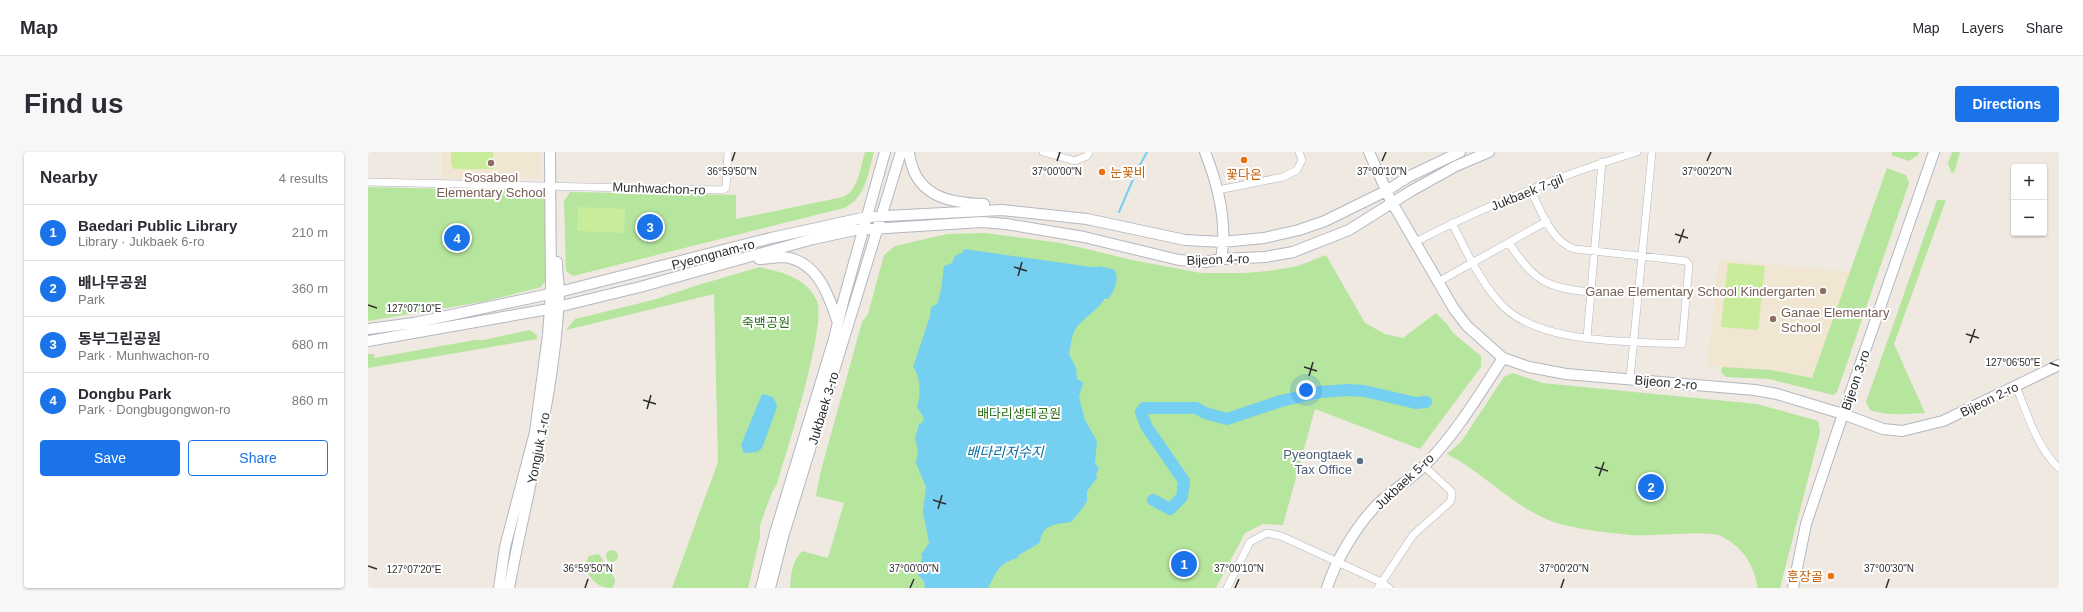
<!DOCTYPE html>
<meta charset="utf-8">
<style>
body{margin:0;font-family:Arial,"Noto Sans KR",sans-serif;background:#f7f7f7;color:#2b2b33}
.controls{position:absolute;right:12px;top:12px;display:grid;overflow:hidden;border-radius:4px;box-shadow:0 1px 3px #0004}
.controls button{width:36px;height:36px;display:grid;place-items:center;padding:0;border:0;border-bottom:1px solid #e1e1e2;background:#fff;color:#2b2b33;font:20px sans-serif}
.you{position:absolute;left:938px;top:238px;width:14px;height:14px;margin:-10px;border:3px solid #fff;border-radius:50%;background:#1a73e8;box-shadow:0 0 0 6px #1a73e833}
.badge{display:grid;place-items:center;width:26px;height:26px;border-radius:50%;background:#1a73e8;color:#fff;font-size:13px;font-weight:700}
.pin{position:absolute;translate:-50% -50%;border:2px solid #fff;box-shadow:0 1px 4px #0006}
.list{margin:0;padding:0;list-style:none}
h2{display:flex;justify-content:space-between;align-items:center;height:52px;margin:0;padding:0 16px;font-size:17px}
h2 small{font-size:13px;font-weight:400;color:#7c7c81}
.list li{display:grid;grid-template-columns:26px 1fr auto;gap:12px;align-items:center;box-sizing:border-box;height:56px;padding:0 16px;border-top:1px solid #e1e1e2}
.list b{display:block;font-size:15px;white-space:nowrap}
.list p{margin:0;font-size:13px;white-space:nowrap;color:#7c7c81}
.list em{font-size:13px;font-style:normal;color:#7c7c81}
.actions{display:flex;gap:8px;padding:12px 16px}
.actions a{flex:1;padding:9px 0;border:1px solid #1a73e8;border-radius:4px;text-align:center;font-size:14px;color:#1a73e8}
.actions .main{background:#1a73e8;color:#fff}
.map{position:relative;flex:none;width:1691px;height:436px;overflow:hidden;border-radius:4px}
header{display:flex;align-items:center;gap:24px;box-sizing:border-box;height:56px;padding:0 20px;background:#fff;border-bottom:1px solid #e1e1e2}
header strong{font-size:19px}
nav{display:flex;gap:22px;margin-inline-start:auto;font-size:14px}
.intro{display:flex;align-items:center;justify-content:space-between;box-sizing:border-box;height:96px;padding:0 24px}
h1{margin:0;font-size:28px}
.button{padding:10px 18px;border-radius:4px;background:#1a73e8;color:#fff;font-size:14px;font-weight:700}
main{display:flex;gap:24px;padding:0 24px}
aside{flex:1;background:#fff;border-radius:4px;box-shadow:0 1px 3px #0004}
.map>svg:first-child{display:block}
.education{fill:#f0e6d1}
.green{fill:#b6e59e}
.pitch{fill:#c9ec9a}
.water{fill:#75cff0}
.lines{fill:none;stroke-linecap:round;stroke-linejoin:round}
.stream{stroke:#75cff0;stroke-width:2}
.river{stroke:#75cff0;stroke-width:12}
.street-casing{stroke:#b4b7c1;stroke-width:8}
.secondary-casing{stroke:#b4b7c1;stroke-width:12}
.street{stroke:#fff;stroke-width:7}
.secondary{stroke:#fff;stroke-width:10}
.ticks{fill:none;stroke:#2e2e2e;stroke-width:1.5}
.food-dot{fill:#e8710a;stroke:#fff;stroke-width:1.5}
.education-dot{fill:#8d6e63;stroke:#fff;stroke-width:1.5}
.service-dot{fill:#5c6f8a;stroke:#fff;stroke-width:1.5}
.labels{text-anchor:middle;stroke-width:4;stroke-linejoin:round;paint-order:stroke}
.food-label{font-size:13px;fill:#c56008;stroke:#fff;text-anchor:start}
.education-label{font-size:13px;fill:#785e54;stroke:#fff}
.street-label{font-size:13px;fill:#2e2e2e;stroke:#fff}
.park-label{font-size:13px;fill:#2c6e1b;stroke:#fff}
.service-label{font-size:13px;fill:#4e5e75;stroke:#fff;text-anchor:end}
.water-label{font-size:14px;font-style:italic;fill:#0d6fa3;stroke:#fff}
.ticks-label{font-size:10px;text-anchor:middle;fill:#2e2e2e;stroke:#fff;stroke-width:4;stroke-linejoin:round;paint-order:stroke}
</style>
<header>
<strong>Map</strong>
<nav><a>Map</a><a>Layers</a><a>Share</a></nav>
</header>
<div class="intro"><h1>Find us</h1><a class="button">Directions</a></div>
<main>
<aside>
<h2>Nearby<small>4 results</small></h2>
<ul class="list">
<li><span class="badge">1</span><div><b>Baedari Public Library</b><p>Library · Jukbaek 6-ro</p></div><em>210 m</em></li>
<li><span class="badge">2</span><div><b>배나무공원</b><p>Park</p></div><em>360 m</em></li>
<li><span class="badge">3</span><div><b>동부그린공원</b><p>Park · Munhwachon-ro</p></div><em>680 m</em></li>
<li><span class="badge">4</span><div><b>Dongbu Park</b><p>Park · Dongbugongwon-ro</p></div><em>860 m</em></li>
</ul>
<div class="actions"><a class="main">Save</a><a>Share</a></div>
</aside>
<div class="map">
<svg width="1691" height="436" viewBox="0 0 1691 436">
<rect width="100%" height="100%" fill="#efe9e1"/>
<!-- education -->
<path class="education" d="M74 0H172L173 23 169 26 74 27Z
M1351 107 1483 120 1444 226 1403 218 1339 214Z"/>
<!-- green -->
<path class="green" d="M497 0H506C500 21 498 46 476 56L205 124 198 119 196 49 202 40 368 43V67L475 45C491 38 492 15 497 0Z
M1524 0H1551L1550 3 1541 9 1523 3Z
M1584 0H1592L1586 21 1583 20 1580 11Z
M1519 16 1538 23 1541 31 1469 240 1465 243 1401 227 1358 225 1353 220 1354 215 1403 218 1444 226Z
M0 35 164 39 177 44 178 128 173 135 114 150 0 169Z
M1569 48H1578L1526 192 1557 261C1540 262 1519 264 1502 258L1498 250Z
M617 81 693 91 769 109 833 121H877L900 119 930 114 958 103 997 171 1017 182 1035 186 1068 161 1079 172 1085 181 1113 204V215L1052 297 947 257 915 373 895 372 877 381 848 436H422C423 422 424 410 434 399L460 406 476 351 448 344 452 322 494 170 500 162 516 103 527 94 579 82Z
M392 115C415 121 438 125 449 149 459 173 418 302 409 332L404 340 392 373V385L380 436H304L350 310 346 142 198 178 207 167 285 148 330 133Z
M162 178 169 183V187L0 216V202H6V206L107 188H116Z
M1145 221 1174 231 1389 252 1450 269 1452 280 1412 436H1390C1386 413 1375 395 1353 384 1340 378 1280 385 1262 383 1240 381 1217 378 1196 373 1151 362 1120 323 1079 302L1093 290 1136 225Z
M238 404a6 6 0 1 1 12 0a6 6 0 1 1-12 0Z
M230 402C236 405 234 412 238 416 244 423 251 426 244 436 229 436 218 425 218 410L221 404Z"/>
<!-- pitch -->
<path class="pitch" d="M83 0H125V17H86L83 13Z
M210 55 257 57 256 81 209 79Z
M1360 111 1397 114 1390 178 1353 175Z"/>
<!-- water -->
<path class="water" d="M596 97 723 115H730L732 114 747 118C751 129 747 138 740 147H736C729 160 711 168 706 180 703 186 703 195 701 202L708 216 709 227 716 231 714 234 711 245 717 268 729 289 727 312 731 316 728 323 729 326 719 339V349L714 357 703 370C691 372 679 371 673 384 672 386 673 388 672 390 670 393 653 401 650 404L649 406C630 412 629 419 620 436H557L556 429 550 423 554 405 553 403 561 391 555 360 558 335 548 311 550 298 547 287 551 272 554 271 556 266 549 255C553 243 553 225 545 215L562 164 563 155 569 152C574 140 574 127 576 114L584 111 587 104 595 100Z
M394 242 405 245 409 253 408 258 394 296 389 300 376 301 373 293Z"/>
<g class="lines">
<!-- stream -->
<path class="stream" d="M751 60 769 18 779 0"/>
<!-- river -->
<path class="river" d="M785 348 802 357 814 345 816 329 778 274 773 260 776 256H828L837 261 859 267 913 249 952 240 979 238 996 239 1048 251 1058 250"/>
<!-- street casing -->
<g class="street-casing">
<path id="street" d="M675 0 707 9 719 4 721 0
M0 30 354 38 358 36 360 0
M850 38 915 25 929 18 934 8 931 0
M1084 71C1098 99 1111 127 1132 151 1169 193 1262 189 1314 192L1321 113 1318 109 1207 97C1183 90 1173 58 1162 37
M1047 90C1118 54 1192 23 1269 0
M1141 91C1166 129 1178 136 1223 140
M1070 130 1179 69
M1219 186 1234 10
M1262 227 1284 0
M1648 234C1658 259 1670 298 1691 316
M859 436 882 390 899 381 913 384 1013 430 1021 436
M1010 436 1045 383 1082 350 1084 344 1083 339 1056 314"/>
</g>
<!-- secondary casing -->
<g class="secondary-casing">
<path id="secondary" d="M541 0C546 43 578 51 616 52
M837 0C850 33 860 72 853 107
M1001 0 1022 47 1086 157 1099 174 1135 206 1161 215 1198 222 1387 238 1409 242 1475 262 1515 277 1534 279 1575 269 1691 213
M391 107C399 107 408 105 416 105 450 109 461 144 470 171
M0 177 46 171 191 140 403 86 499 65 634 58 719 67 817 88 854 90 896 86 931 78 957 69 1018 39 1042 24 1092 0
M0 189 181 157 272 135 445 87 487 78 614 70 638 72 716 85 811 108 837 110 853 107 897 105 925 100 981 78 1043 39 1088 14 1121 0
M131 436 137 395 167 280 180 183 183 142 182 0
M141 436C159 339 187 242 191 143 191 132 189 121 189 110
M393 436 407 381 466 187 475 150 517 0
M402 436 415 385 533 0
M959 436C967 410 986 378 1005 357 1019 341 1040 330 1056 314 1087 283 1111 243 1135 206
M1425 436 1438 372 1475 262 1566 0"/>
</g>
<!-- street -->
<use href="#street" class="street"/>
<!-- secondary -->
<use href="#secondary" class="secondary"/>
</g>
<!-- ticks -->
<path class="ticks" d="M364 9 367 0M689 9 692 0M1014 9 1018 0M1339 9 1343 0M1307 82 1320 86M1311 91 1316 77M646 115 659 119M650 124 654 110M0 153 9 156M1598 182 1611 186M1602 191 1607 177M1682 211 1691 214M936 215 949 219M941 224 945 210M275 248 288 252M279 257 283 243M1227 315 1240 319M1231 324 1236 310M565 348 578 352M570 357 574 343M0 414 9 417M217 436 220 427M542 436 546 427M867 436 871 427M1193 436 1196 427M1518 436 1521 427"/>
<!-- markers -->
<g class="food-dot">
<circle cx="876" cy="8" r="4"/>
<circle cx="734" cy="20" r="4"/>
<circle cx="1463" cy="424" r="4"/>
</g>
<g class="education-dot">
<circle cx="123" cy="11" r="4"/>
<circle cx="1455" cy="139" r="4"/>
<circle cx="1405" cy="167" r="4"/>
</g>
<circle class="service-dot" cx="992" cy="309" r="4"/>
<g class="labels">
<!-- food labels -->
<g class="food-label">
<text x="742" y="25">눈꽃비</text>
<text x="876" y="27" text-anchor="middle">꽃다온</text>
<text x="1455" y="429" text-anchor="end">훈장골</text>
</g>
<!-- education labels -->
<g class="education-label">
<text x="123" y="30">Sosabeol<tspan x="123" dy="15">Elementary School</tspan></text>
<text x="1447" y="144" text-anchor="end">Ganae Elementary School Kindergarten</text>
<text x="1413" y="165" text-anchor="start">Ganae Elementary<tspan x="1413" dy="15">School</tspan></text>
</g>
<!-- street labels -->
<g class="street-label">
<text transform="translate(291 36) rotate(2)" y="5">Munhwachon-ro</text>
<text transform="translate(1159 40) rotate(-22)" y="5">Jukbaek 7-gil</text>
<text transform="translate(345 102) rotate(-15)" y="5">Pyeongnam-ro</text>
<text transform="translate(850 107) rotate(-2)" y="5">Bijeon 4-ro</text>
<text transform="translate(1487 228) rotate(-71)" y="5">Bijeon 3-ro</text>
<text transform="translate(1298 230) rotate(5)" y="5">Bijeon 2-ro</text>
<text transform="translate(1621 247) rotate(-26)" y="5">Bijeon 2-ro</text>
<text transform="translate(455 256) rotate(-73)" y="5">Jukbaek 3-ro</text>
<text transform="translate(170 296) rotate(-79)" y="5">Yongjuk 1-ro</text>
<text transform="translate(1036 329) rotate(-43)" y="5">Jukbaek 5-ro</text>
</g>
<!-- park labels -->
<g class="park-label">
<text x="398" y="175">죽백공원</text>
<text x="651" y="266">배다리생태공원</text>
</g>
<!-- service labels -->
<g class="service-label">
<text x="984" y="307">Pyeongtaek<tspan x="984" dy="15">Tax Office</tspan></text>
</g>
<!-- water labels -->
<g class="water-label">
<text x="637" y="305">배다리저수지</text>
</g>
</g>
<g class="ticks-label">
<text x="1339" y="23">37°00'20"N</text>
<text x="364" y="23">36°59'50"N</text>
<text x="689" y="23">37°00'00"N</text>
<text x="1014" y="23">37°00'10"N</text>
<text x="46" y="160">127°07'10"E</text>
<text x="1645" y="214">127°06'50"E</text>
<text x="220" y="420">36°59'50"N</text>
<text x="546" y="420">37°00'00"N</text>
<text x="871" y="420">37°00'10"N</text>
<text x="1196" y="420">37°00'20"N</text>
<text x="1521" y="420">37°00'30"N</text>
<text x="46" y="421">127°07'20"E</text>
</g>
</svg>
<div class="controls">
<button>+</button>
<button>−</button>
</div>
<div class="you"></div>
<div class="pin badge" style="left:816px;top:412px">1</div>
<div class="pin badge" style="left:1283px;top:335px">2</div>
<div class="pin badge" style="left:282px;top:75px">3</div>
<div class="pin badge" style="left:89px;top:86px">4</div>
</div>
</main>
